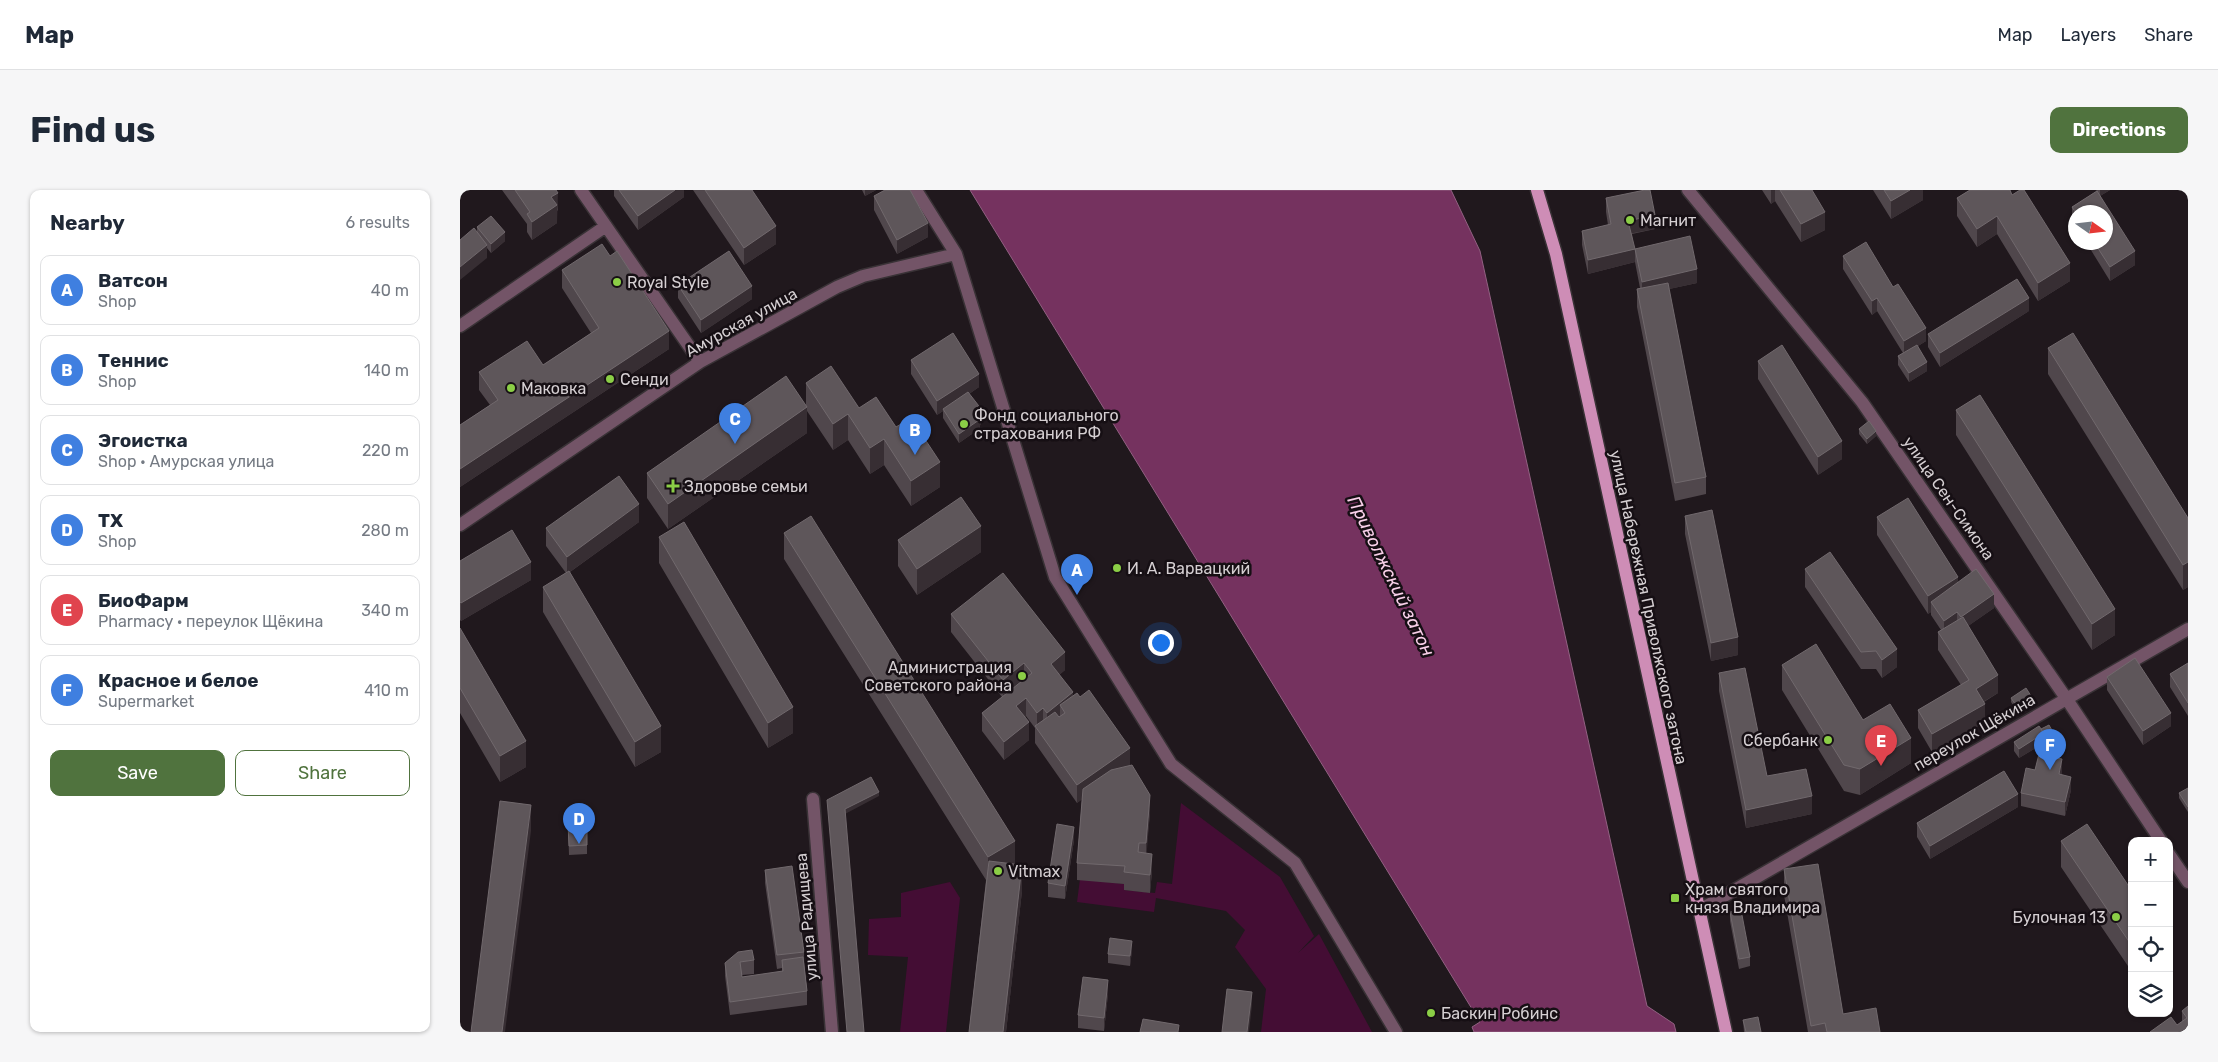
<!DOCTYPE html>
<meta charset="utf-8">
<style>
body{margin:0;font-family:Rubik,sans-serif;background:#f6f6f7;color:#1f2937}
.controls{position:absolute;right:15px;bottom:15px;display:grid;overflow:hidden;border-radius:10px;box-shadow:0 1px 4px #0004}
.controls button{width:45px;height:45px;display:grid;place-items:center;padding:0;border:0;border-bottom:1px solid #e0e1e3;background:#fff;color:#1f2937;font:25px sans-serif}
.compass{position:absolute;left:1608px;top:15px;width:45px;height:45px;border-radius:50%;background:#fff;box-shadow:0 1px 4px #0004;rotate:104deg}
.you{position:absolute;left:700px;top:452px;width:18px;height:18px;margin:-12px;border:4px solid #fff;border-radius:50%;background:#1a73e8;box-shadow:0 0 0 8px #1a73e833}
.badge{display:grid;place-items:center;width:32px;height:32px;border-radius:50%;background:#50733e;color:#fff;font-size:16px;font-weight:700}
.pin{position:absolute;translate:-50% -41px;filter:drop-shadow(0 1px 2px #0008)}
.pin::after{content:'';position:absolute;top:26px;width:18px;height:15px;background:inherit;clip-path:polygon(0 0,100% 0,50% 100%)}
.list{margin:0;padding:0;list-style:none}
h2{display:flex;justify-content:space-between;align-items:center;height:65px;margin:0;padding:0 20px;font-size:21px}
h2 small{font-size:16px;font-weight:400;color:#747a83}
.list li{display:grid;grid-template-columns:32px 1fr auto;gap:15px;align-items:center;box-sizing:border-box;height:70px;margin:0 10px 10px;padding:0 10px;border:1px solid #e0e1e3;border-radius:10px}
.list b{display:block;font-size:19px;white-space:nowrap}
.list p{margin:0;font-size:16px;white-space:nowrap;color:#747a83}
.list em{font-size:16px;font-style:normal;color:#747a83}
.actions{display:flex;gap:10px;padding:15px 20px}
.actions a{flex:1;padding:11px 0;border:1px solid #50733e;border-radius:10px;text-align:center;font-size:18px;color:#50733e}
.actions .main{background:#50733e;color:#fff}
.icon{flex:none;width:28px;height:28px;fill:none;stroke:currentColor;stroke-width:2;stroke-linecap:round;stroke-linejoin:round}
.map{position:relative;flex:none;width:1728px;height:842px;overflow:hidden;border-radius:10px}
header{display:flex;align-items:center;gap:30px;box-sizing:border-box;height:70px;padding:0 25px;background:#fff;border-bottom:1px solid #e0e1e3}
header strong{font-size:24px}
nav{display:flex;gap:28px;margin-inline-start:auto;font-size:18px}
.intro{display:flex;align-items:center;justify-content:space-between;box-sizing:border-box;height:120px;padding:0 30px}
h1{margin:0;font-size:35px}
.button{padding:12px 22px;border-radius:10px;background:#50733e;color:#fff;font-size:18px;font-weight:700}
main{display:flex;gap:30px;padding:0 30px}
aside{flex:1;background:#fff;border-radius:10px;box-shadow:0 1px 4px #0004}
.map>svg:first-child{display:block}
.green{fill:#440d34}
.water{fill:#75325f;stroke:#926182}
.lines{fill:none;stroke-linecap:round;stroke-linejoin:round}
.minor-casing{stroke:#393236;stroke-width:15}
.major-casing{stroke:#393236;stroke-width:15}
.minor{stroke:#735467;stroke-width:12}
.major{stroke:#ce8db6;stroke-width:12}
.wall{fill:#50474c}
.shaded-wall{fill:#372e33}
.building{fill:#5e565a;stroke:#71696d}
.poi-dot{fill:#8bce46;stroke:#160f14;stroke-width:2}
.labels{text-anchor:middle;stroke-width:5;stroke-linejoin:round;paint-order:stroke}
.poi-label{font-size:16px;fill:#d5cfd2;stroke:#160f14;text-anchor:start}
.street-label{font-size:16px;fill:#d5cfd2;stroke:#160f14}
.water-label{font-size:18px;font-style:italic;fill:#f9d0e9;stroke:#160f14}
</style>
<header>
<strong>Map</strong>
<nav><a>Map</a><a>Layers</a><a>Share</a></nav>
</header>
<div class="intro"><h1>Find us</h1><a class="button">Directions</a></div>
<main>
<aside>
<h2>Nearby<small>6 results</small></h2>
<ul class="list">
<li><span class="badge" style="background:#3f7fe0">A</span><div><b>Ватсон</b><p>Shop</p></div><em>40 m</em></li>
<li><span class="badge" style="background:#3f7fe0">B</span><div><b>Теннис</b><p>Shop</p></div><em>140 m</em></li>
<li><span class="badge" style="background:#3f7fe0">C</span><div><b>Эгоистка</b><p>Shop · Амурская улица</p></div><em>220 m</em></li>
<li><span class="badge" style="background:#3f7fe0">D</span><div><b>ТХ</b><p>Shop</p></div><em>280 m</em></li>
<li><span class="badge" style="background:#e0444e">E</span><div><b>БиоФарм</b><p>Pharmacy · переулок Щёкина</p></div><em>340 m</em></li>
<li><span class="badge" style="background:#3f7fe0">F</span><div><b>Красное и белое</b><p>Supermarket</p></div><em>410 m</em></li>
</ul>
<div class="actions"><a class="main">Save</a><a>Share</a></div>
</aside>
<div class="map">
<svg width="1728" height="842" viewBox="0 0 1728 842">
<rect width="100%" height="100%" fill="#20181d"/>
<!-- green -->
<path class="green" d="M721 613 820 687 854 746 838 763 859 744 912 842H801L806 799 775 757 785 740 766 721 696 708 694 722 617 712 620 689 665 694 664 700 695 703 697 692 712 694Z
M490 692 500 708 486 842H440L448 767 408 765 409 729 441 727V703Z"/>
<!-- water -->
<path class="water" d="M510 0H991L1020 61 1187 816 1214 834 1216 842H1014L1012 837 1020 832Z"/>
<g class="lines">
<!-- minor casing -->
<g class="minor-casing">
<path id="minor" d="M121 0 240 172
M456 0 496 64 595 387 711 574 835 673 936 842
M1228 0 1402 212 1606 508 1701 651
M0 136 146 36
M0 335 240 172 377 97 403 86 496 64
M353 609 372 842
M1709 664 1728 692
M1238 721 1728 439"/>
</g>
<!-- major casing -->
<g class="major-casing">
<path id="major" d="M1077 0 1096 64 1266 842"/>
</g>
<!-- minor -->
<use href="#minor" class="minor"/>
<!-- major -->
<use href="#major" class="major"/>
</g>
<!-- wall -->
<path class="wall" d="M42 0H96L98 20 97 21V33L72 50 67 42V34Z
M154 0H224V7L178 40 154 6Z
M233 0H292L316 54 284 75Z
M402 0H416L405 6Z
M1302 0H1352L1365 40 1341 52 1315 11 1311 14Z
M1413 0H1463V10L1431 29Z
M1510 0 1610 91 1578 111 1537 44 1517 57 1497 26V8Z
M1636 0H1650L1640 6 1675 75 1650 91 1626 52H1646L1616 22V36L1612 31V17L1637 1Z
M414 6 468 47 437 64 414 20Z
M1146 8 1195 39 1172 44 1175 72 1128 84 1122 55V41L1148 35 1146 22Z
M17 37 45 51 31 63 27 58V68L17 43Z
M1175 59 1237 93 1209 99 1246 287V304L1215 311 1177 117V99L1180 98 1175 72Z
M1383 66 1433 97 1466 151 1458 156 1467 181 1449 192 1438 175V166L1443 163 1417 121 1412 125 1383 79Z
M102 80 209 159 0 297V235L30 215 19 200V182L83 175 131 143 102 98Z
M218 95 292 109 241 143 218 108Z
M1569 121 1480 177 1468 157V144Z
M1588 158 1728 328V397L1723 400 1588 184Z
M451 170 519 197 509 204 522 229 519 239 499 253 483 228V221L477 225 451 184Z
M1298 171 1382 269 1358 285 1298 189Z
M346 193 399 218 436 237 480 297 451 316 424 275 410 284 388 250 373 260 347 221V243L208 339 187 308V283L346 215Z
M1496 220 1655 445 1632 460 1496 245Z
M1399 239 1416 246 1407 254 1399 244Z
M1225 326 1278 465 1251 471 1225 344Z
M1417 327 1498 392 1534 418 1508 436 1538 503 1524 512 1525 532 1472 562 1458 538V520L1501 495 1478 460V442L1481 440 1471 425V422L1468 424 1417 345Z
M179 332 110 382 201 562 175 577 83 422V397L106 383 86 356V338Z
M324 343 555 674 562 701 546 842H509L526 690 324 369Z
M199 347 333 543 308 558 199 373Z
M438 350 521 362 457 405 438 376Z
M0 371 71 390 1 431 0 430Z
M1345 379 1437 477 1422 488 1416 479H1401L1345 397Z
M491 424 605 480 599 485 613 506 670 576 690 623 686 663 692 681 690 703 664 700V694L617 690V673L622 609 617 613 575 553V538L566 526 565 527 569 550 544 570 522 541V523L542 507 491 442Z
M0 438 66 577 40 592 0 523Z
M1728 473V526L1710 497V484Z
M1322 475 1403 530 1451 573 1400 605 1384 601 1322 500Z
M1259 483 1307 586 1352 624 1286 638 1259 501Z
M1647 487 1711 536 1683 555 1647 500Z
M1551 508 1573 513 1558 523 1551 512Z
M1581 539 1593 547 1585 552 1584 549V553L1559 568 1554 561V552Z
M1575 580 1602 582 1601 585 1611 600 1605 626 1561 616V603Z
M1728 598V622L1719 608V603Z
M1558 617 1470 669 1457 647V633Z
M108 633H127V664L109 665Z
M614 650 605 709 588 707V693Z
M1601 651 1672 701V782L1601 677Z
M1324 679 1383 824 1420 842H1348L1324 705Z
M305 680 344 762V772L347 801V815L270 825 265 786V773L294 770V784L282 785V787L322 782V778L317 779 305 693Z
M1270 722 1290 767V776L1279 779 1270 731Z
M672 760 670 776 648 773V764Z
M648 804 644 841 618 838V825Z
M1728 816V842H1690L1717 835 1722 832V821Z
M1283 830 1301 842H1284Z"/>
<!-- shaded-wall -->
<path class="shaded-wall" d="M215 0H224V7L178 40V26Z
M405 0H416L405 6Z
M1311 0H1315V11L1311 14Z
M1450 0H1463V10L1431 29V11Z
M1640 0H1650L1640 6Z
M98 3 97 33 72 50V32L91 7Z
M1365 22V40L1341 52V34Z
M1195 25V39L1168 44V31Z
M1537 26V44L1517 57V39Z
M468 33V47L437 64V50Z
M316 36V54L284 75V58Z
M45 42V51L31 63V54Z
M27 55V68L0 90V77Z
M1175 59V72L1128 84V70Z
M1675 61V75L1650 91V77Z
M1610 73V91L1578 111V93Z
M1237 79V93L1182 105V92Z
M292 96V109L241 143V130Z
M1417 108V121L1412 125V111Z
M1569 108V121L1480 177V163Z
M1466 138V151L1444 165V151Z
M209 141V159L0 297V279Z
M1467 172V181L1449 192V183Z
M519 184V197L484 221 483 219V221L477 225V211Z
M347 217V243L208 339V314Z
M522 220V229L519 239 499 253V244Z
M388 224V250L373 260V234Z
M1416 241V246L1407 254V249Z
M424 249V275L410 284V258Z
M1382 251V269L1358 285V267Z
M480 272V297L451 316V291Z
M179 314V332L107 384V367Z
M521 336V362L457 405V379Z
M71 372V390L1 431V413Z
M1728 372V397L1723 400V375Z
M1498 387V405L1471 412V422L1468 424V406Z
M1534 404V418L1501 441V427Z
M1655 419V445L1632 460V434Z
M1497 422V436L1484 445V431Z
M1278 447V465L1251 471V453Z
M1437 459V477L1422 488V470Z
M605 462V480L591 492V474Z
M564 473V491L543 508V490Z
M1538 485V503L1516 516V499Z
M613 502V520L605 523 600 515V530L587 540V523Z
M566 508V526L556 534V516Z
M1573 509V513L1558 523V518Z
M1525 514V532L1472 562V544Z
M333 517V543L308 558V533Z
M583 518V536L577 538V523Z
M1711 523V536L1683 555V541Z
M569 532V550L544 570V552Z
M201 536V562L175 577V552Z
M1593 542V547L1585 552V547Z
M1584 543V553L1559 568V559Z
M1451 548V573L1400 605V579Z
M66 551V577L40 592V566Z
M670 558V576L617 613V595Z
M1602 569V582L1599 598V584Z
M1611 587V600L1605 626V612Z
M419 602V606L385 624V619Z
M1558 604V617L1470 669V656Z
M690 605V623L686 671V653Z
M1352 606V624L1286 638V620Z
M71 615V641L45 842H42Z
M614 637V650L605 709V696Z
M555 651V676L528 693V667Z
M692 664V681L690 703V685Z
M562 675V701L546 842H543Z
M672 751V760L670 776V766Z
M648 790V804L644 841V828Z
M792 802V815L789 842H787Z"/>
<!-- building -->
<path class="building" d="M55 0H96L98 3 91 7 97 15 72 32 67 24 70 22Z
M159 0H215L178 26Z
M245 0H292L316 36 284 58Z
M425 0H450L468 33 437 50 414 6Z
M1185 0H1190L1195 25 1168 31 1175 59 1128 70 1122 41 1151 34 1146 8Z
M1320 0H1352L1365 22 1341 34Z
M1424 0H1450L1431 11Z
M1510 0H1550L1552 5 1560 0H1564L1610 73 1578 93 1537 26 1517 39 1497 8Z
M1637 1 1675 61 1650 77 1634 52H1646V22L1616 23 1612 17Z
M31 26 45 42 31 54 17 37Z
M14 38 27 55 0 77V50Z
M1230 46 1237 79 1182 92 1175 59Z
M1406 52 1433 97 1438 94 1466 138 1444 151 1417 108 1412 111 1383 66Z
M142 54 150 66 157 61 209 141 0 279V235L38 210 19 182 67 151 83 175 139 138 102 80Z
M269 61 292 96 241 130 218 95Z
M1557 89 1569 108 1480 163 1468 144Z
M1208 93 1246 287 1215 293 1177 99Z
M493 143 519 184 477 211 451 170Z
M1613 143 1728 328V372L1723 375 1588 158Z
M1322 155 1382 251 1358 267 1298 171Z
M1457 155 1467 172 1449 183 1438 166Z
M371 176 399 218 416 207 436 237 451 228 480 272 451 291 424 249 410 258 388 224 373 234 346 193Z
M326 186 347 217 208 314 187 283Z
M508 202 522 220 519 230 499 244 483 219Z
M1520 205 1655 419 1632 434 1496 220Z
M1409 231 1416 241 1407 249 1399 239Z
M159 286 179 314 107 367 86 338Z
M501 307 521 336 457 379 438 350Z
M1448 308 1498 387 1468 406 1417 327Z
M1252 320 1278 447 1251 453 1225 326Z
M351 326 555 651 528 667 324 343Z
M224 332 333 517 308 533 199 347Z
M52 340 71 372 1 413 0 412V371Z
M1370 362 1437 459 1422 470 1416 461 1401 462 1345 379Z
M1516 379 1534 404 1501 427 1497 422 1484 431 1471 412Z
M109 381 201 536 175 552 83 397Z
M543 383 605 462 591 474 613 502 587 523 583 518 577 523 566 508 556 516 569 532 544 552 522 523 572 483 564 473 543 490 491 424Z
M1503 427 1538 485 1516 499 1525 514 1472 544 1458 520 1509 490 1478 442Z
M0 438 66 551 40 566 0 498Z
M1356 454 1403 530 1430 514 1451 548 1400 579 1384 575 1322 475Z
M1675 468 1711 523 1683 541 1647 487Z
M1728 473V513L1710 484Z
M1285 478 1307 586 1346 579 1352 606 1286 620 1259 483Z
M1566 498 1573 509 1558 518 1551 508Z
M629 500 670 558 617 595 575 536 595 522 599 527 605 523 600 515 617 503 620 507Z
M1589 535 1593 542 1585 547 1581 539Z
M1579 536 1584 543 1559 559 1554 552Z
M1579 564 1602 569 1599 584 1611 587 1605 612 1561 603 1566 578 1575 580Z
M672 575 690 605 686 653H679L678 662 692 664 690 685 664 682 665 676 617 673 623 599 651 580Z
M1544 581 1558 604 1470 656 1457 633Z
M411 587 419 602 385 619 404 842H387L367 610Z
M1728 598V617L1719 603Z
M40 611 71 615 42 842H11Z
M108 633H127V655L109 656Z
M597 634 614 637 605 696 588 693Z
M1627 634 1672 701V756L1601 651Z
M529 671 562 675 543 842H509Z
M1358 674 1383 824 1416 818 1420 842H1367L1365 833 1351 836 1324 679Z
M332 676 344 762 317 765 305 680Z
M1281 720 1290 767 1279 769 1270 722Z
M650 748 672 751 670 766 648 764Z
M292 760 294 770 280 772 282 787 323 781 322 770 343 767 347 801 270 812 265 773 278 762Z
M623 787 648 790 644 828 618 825Z
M767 799 792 802 787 842H762Z
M1728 816V842H1690L1711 827 1717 835 1727 828 1722 821Z
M1298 827 1301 842H1286L1283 830Z
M683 829 719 835 718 842H680Z"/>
<!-- markers -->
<g class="poi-dot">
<circle cx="1170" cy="30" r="5"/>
<circle cx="157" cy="92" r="5"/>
<circle cx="150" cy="189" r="5"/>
<circle cx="51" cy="198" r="5"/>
<circle cx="504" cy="234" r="5"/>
<path d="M210.5 288.5h5v5h5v5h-5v5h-5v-5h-5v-5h5z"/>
<circle cx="657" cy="378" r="5"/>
<circle cx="562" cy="486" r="5"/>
<circle cx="1368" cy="550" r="5"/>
<circle cx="538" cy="681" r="5"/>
<rect x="1210" y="703" width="10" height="10" rx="2.5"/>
<circle cx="1656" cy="727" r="5"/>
<circle cx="971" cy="823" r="5"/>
</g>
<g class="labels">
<!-- poi labels -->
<g class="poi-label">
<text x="1180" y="36">Магнит</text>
<text x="167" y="98">Royal Style</text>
<text x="160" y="195">Сенди</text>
<text x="61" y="204">Маковка</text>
<text x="514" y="231">Фонд социального<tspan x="514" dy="18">страхования РФ</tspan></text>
<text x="224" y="302">Здоровье семьи</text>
<text x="667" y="384">И. А. Варвацкий</text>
<text x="552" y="483" text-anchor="end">Администрация<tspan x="552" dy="18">Советского района</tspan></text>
<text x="1358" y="556" text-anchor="end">Сбербанк</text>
<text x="548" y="687">Vitmax</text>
<text x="1225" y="705">Храм святого<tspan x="1225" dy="18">князя Владимира</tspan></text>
<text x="1646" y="733" text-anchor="end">Булочная 13</text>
<text x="981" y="829">Баскин Робинс</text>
</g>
<!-- street labels -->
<g class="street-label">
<text transform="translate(281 132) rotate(-29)" y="6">Амурская улица</text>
<text transform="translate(1489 308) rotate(55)" y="6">улица Сен-Симона</text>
<text transform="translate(1189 417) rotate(78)" y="6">улица Набережная Приволжского затона</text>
<text transform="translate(1514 542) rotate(-30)" y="6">переулок Щёкина</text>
<text transform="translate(346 727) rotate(-95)" y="6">улица Радищева</text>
</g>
<!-- water labels -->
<g class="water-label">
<text transform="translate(931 386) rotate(64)" y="6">Приволжский затон</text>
</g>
</g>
</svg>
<div class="controls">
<button>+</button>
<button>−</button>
<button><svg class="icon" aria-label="locate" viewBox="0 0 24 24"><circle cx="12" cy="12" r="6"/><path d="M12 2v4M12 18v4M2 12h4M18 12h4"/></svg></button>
<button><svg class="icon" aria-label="layers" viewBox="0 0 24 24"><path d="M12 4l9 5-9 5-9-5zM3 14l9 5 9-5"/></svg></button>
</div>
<svg class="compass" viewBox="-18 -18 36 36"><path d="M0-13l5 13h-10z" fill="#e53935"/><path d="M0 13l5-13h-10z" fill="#747a83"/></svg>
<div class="you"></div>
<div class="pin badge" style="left:617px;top:405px;background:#3f7fe0">A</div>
<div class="pin badge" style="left:455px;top:265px;background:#3f7fe0">B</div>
<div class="pin badge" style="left:275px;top:254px;background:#3f7fe0">C</div>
<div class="pin badge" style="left:119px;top:654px;background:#3f7fe0">D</div>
<div class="pin badge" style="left:1421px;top:576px;background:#e0444e">E</div>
<div class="pin badge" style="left:1590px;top:580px;background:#3f7fe0">F</div>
</div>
</main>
